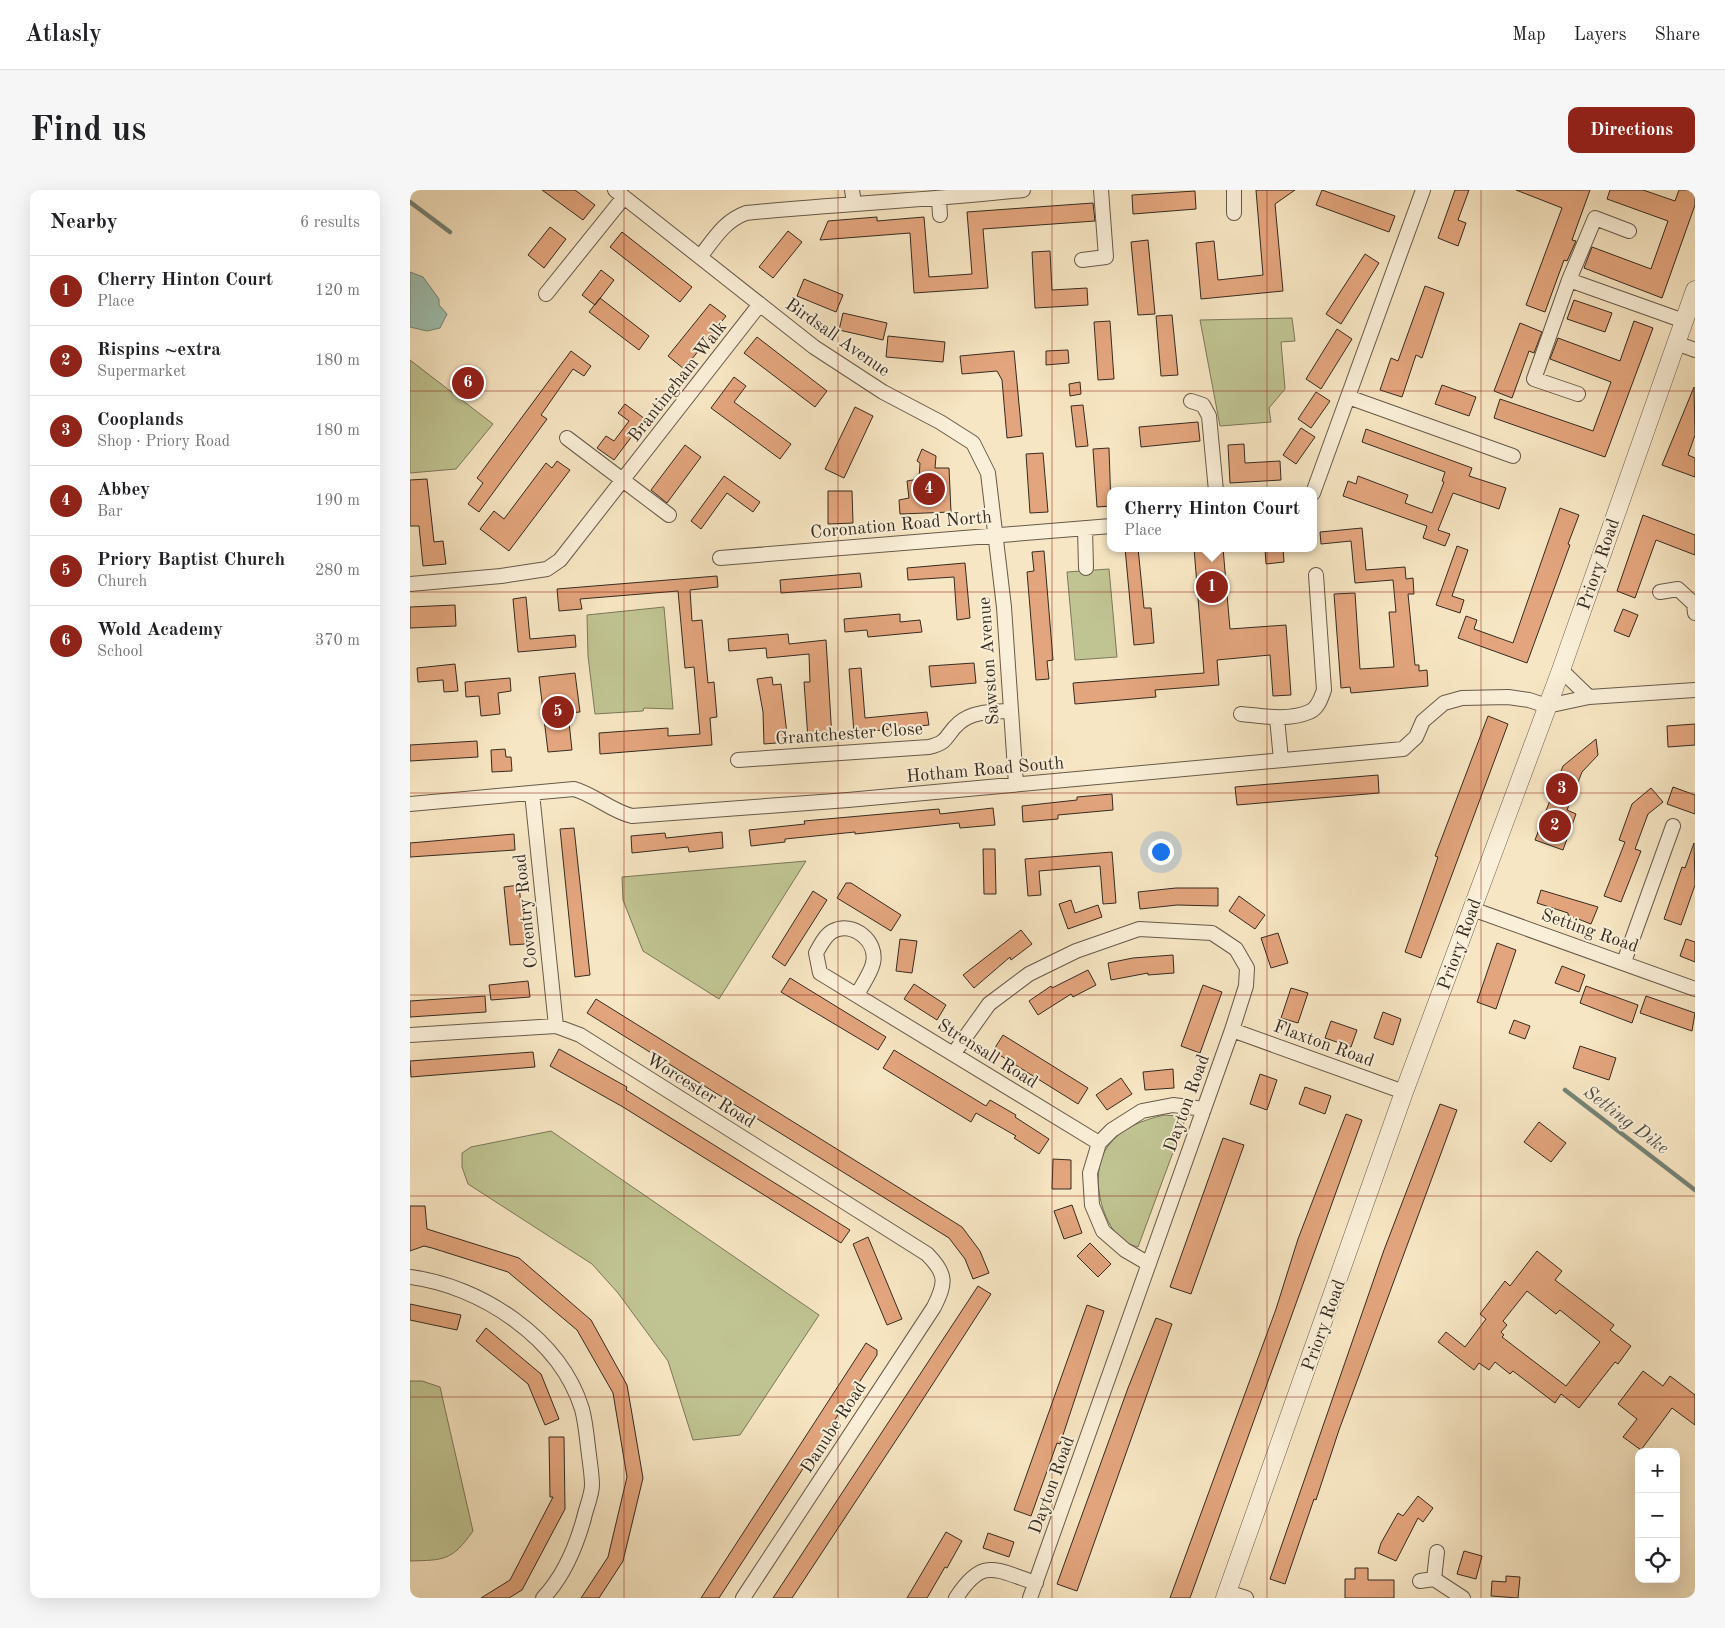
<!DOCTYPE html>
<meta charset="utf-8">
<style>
body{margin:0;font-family:"Old Standard TT",serif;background:#f6f6f6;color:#202124}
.controls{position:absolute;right:15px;bottom:15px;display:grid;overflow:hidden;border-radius:10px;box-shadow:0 5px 20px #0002}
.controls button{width:45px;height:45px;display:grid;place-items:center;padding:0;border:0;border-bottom:1px solid #e0e0e0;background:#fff;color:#202124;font:25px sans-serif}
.you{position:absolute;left:750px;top:661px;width:18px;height:18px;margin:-12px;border:4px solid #fff;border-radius:50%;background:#1a73e8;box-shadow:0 0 0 8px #1a73e833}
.badge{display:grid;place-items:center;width:32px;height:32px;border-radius:50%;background:#8f2418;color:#fff;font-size:16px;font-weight:700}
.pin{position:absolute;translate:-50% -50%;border:2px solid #fff;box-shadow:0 1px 5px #0006}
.popup{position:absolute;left:697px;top:297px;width:210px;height:65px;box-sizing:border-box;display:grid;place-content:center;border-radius:10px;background:#fff;filter:drop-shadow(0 1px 4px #0005);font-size:16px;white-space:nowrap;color:#757577}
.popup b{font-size:19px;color:#202124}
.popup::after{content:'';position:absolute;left:50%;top:100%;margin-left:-10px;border:10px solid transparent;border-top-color:#fff}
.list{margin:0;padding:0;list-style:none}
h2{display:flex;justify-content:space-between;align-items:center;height:65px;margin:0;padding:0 20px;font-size:21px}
h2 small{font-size:16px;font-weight:400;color:#757577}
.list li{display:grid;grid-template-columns:32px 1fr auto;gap:15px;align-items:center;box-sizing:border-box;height:70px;padding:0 20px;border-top:1px solid #e0e0e0}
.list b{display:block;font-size:19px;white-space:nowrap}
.list p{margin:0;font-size:16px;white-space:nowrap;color:#757577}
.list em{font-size:16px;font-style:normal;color:#757577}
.icon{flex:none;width:28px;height:28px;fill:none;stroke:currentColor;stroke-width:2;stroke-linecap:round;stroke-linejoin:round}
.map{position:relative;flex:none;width:1285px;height:1408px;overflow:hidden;border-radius:10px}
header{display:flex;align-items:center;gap:30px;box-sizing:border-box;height:70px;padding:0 25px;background:#fff;border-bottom:1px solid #e0e0e0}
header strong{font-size:24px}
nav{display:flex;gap:28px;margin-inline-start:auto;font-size:18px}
.intro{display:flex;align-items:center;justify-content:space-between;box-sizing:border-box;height:120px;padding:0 30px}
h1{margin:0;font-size:35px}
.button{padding:12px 22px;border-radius:10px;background:#8f2418;color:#fff;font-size:18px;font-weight:700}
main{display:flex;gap:30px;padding:0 30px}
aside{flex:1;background:#fff;border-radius:10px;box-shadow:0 5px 20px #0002}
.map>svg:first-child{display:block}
.green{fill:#c0c492;stroke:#7a785a}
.water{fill:#9ec0b0;stroke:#748477}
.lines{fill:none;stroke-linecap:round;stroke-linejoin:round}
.stream{stroke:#748477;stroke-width:4.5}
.building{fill:#e3a57d;stroke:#352b21;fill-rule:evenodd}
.minor-casing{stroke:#665a4a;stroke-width:16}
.tertiary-casing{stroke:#665a4a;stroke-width:19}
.minor{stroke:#faefd8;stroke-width:14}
.tertiary{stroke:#faefd8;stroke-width:18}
.grid{fill:none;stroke:#8f2418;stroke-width:1;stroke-opacity:0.55}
.labels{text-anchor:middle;stroke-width:4;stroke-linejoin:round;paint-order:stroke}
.street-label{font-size:18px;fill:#352b21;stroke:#faefd8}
.water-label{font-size:19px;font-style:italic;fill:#4f5045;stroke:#faefd8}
</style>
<header>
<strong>Atlasly</strong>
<nav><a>Map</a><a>Layers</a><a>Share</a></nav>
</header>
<div class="intro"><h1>Find us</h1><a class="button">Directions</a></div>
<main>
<aside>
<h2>Nearby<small>6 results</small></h2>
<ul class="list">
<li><span class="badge">1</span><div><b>Cherry Hinton Court</b><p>Place</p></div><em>120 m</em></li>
<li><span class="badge">2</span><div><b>Rispins ~extra</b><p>Supermarket</p></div><em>180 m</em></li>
<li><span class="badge">3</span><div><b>Cooplands</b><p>Shop · Priory Road</p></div><em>180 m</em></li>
<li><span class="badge">4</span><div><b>Abbey</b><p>Bar</p></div><em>190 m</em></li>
<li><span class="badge">5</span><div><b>Priory Baptist Church</b><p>Church</p></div><em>280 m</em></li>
<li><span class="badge">6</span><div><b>Wold Academy</b><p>School</p></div><em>370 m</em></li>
</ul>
</aside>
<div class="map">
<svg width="1285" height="1408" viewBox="0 0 1285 1408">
<rect width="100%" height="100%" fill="#f7e6c3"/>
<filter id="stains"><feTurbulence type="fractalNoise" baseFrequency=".004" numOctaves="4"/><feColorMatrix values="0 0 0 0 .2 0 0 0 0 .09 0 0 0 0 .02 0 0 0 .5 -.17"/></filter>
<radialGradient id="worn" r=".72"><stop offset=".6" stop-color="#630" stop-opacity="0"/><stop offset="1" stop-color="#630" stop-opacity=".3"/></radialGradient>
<!-- green -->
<path class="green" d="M882 128 885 151 871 152 875 199 859 218 861 232 810 236 790 130Z
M0 170 83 234 46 279 0 283Z
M699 379 707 467 665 470 657 382Z
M254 417 263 519 234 518 233 521 185 524 178 466 177 425Z
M396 671 309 809 233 761 213 710 212 687Z
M754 925 768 926 775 930 728 1057C721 1055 713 1052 708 1046 689 1025 680 980 698 956 711 938 733 930 754 925Z
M141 941 409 1125 330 1245 283 1250 258 1171 208 1103 182 1074 58 994 52 977V963L61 957Z
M0 1191H12L30 1197 63 1341C42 1371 34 1370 0 1371Z"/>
<!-- water -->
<path class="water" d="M0 82 13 87 29 109V115L37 124 30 138 17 141 0 137Z"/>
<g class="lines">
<!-- stream -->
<path class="stream" d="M0 12 40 42
M1155 900 1285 1000"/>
</g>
<!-- building -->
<path class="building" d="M132 0H165L185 15 173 30Z
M846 0H885L865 14 873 101 791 109 786 53 804 51 808 90 853 85Z
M912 0 985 26 979 42 906 15Z
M1045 0H1059L1048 30 1056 33 1048 56 1028 48Z
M1106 0H1180L1162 50 1166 51 1157 71 1154 70 1135 122 1116 115 1152 18Z
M1200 0H1233L1265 11 1269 0H1285V15L1252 108 1174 78 1182 57 1241 79 1253 45 1258 31 1197 9Z
M785 1 786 19 723 24 722 5Z
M683 13 685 31 573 39 578 98 504 103 500 43 410 50 418 31 467 27V31L514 27 519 87 562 84 557 22Z
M140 37 156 49 134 78 118 65Z
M378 41 392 52 363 88 349 77Z
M212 42 282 97 270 112 200 57Z
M738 50 745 124 728 125 721 52Z
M640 61 642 100 677 98 678 115 625 118 622 62Z
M955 64 969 73 931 134 916 124Z
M191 80 204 90 185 115 172 105Z
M394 89 433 105 426 122 387 106Z
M1015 96 1034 103 1012 168 1006 165 992 207 970 200 981 168 988 171Z
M190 108 239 146 229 160 179 122Z
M1164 110 1202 123 1195 142 1157 129Z
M300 114 316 126 274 179 258 166Z
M433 123 477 133 473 150 429 140Z
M762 125 768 185 751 186 746 126Z
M700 131 704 189 688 190 684 132Z
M1224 131 1243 138 1195 267 1084 228 1090 209 1183 241 1201 192 1140 169 1148 148 1210 171Z
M1110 133 1132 142 1124 163 1119 161 1102 208 1084 201Z
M927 139 942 149 911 199 896 189Z
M478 146 535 152 533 172 476 167Z
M347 147 417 201 405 217 334 163Z
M658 160 659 173 636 175V161Z
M161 161 181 176 174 186 163 179 131 225 137 229 69 322 58 314 73 293 67 288Z
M604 161 612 246 597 248 592 190 587 181 552 184 550 166Z
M324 187 336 196 324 212 381 254 370 269 301 218Z
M670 192 671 204 660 206 659 194Z
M1032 195 1066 207 1059 226 1025 214Z
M1284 197 1285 245 1278 265 1285 268V287L1252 275Z
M906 202 920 211 901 238 888 229Z
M215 214 235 229 204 270 187 258 196 246 204 251 219 231 208 223Z
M673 215 678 256 666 257 661 216Z
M445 217 463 226 434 288 415 279Z
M788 232 790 251 731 257 729 237Z
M891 238 905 247 886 274 873 265Z
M956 239 1062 278 1059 286 1096 298 1089 319 1043 303 1028 340 1040 344 1035 356 1013 348 1017 336 933 306 938 291 946 294 948 286 998 305 995 313 1022 323 1034 292 1032 291 1035 282 952 252Z
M834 254 835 273 870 271 871 290 820 293 818 255Z
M275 255 291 267 257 313 241 300Z
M699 258 701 316 687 317 683 259Z
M512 259 526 266 525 278H539L541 322 490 324 489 310 499 308 497 291 509 289 510 273 507 271Z
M633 263 638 322 620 323 616 264Z
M147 271 160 280 99 361 70 339 84 321 94 329 136 273 142 278Z
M314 286 350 312 343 322 317 303 291 339 281 331Z
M17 289 24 352 33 351 36 374 13 376 9 336H0V290Z
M418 301H442L443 333 418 334Z
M1150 318 1169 325 1158 354 1160 355 1117 473 1048 448 1056 426 1067 430 1064 439 1103 453Z
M1233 325 1285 345V365L1246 350 1225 408 1207 401Z
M952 338 956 380 995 377 996 389 1003 388 1004 404H998L1005 475H1009V481L1017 480 1018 496 941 503 940 497 931 498 924 404 945 403 950 479 984 477 979 422H986L983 390 945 393 941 351 911 354 910 342Z
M1047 356 1058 360 1042 406 1054 410 1050 423 1026 415Z
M715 358H728L734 418H741L744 453 724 455Z
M784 358H813L820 439 876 435 881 505 863 506 860 465 807 470 809 495 745 500 746 507 665 514 663 493 794 483Z
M862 358H873L874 372 856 374 855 359Z
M634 361 643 470 637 471 639 489 626 490 617 382 624 381 622 362Z
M555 373 560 428 547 430 544 387 498 390 497 378Z
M450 383 452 397 371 403 370 390Z
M307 386 308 397 280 400 282 431 292 430 298 493 304 492 307 527 300 528 302 555 190 564 189 543 258 538V546L290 544 284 477 275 478 268 401 170 409 172 419 149 421 147 399Z
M116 407 120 449 165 445 166 457 108 462 103 409Z
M45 415 46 436 0 438V417Z
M1213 419 1228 425 1219 447 1204 441Z
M490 424V432L510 430 512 442 458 447 457 440 435 442 434 429Z
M378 444 379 454 416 450 422 548 398 549 394 492H400L399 464 357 468 356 458 319 461 318 449Z
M564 473 566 493 521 497 519 476Z
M45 474 48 501 34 502 33 490 8 492 7 478Z
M451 478 455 528 517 522 519 535 444 543 439 479Z
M165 483 170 522 158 523 162 560 138 562 129 487Z
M362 487 363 495 371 494 378 552 354 554 353 522 347 489Z
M100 488 101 501 88 503 90 524 71 526 69 506 56 507 55 492Z
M1078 526 1098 534 1011 768 995 762 1028 667 1025 666Z
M1285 534V555L1258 557 1257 536Z
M1186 549 1188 565 1172 582 1157 620 1166 624 1153 660 1125 650 1153 576Z
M67 551 68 567 0 571V555Z
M95 559 96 567H101L102 581 82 582 81 560Z
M968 585 969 603 827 615 825 597Z
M1263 597 1285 605V624L1257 614Z
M1241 598 1253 612 1238 624 1225 659 1231 661 1211 712 1194 706 1215 652 1209 650 1222 614Z
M702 604 703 620 648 625V629L613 632 612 616 667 610V607Z
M583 618 585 635 550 638 549 633 445 644V642L375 649V652L341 656 339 640 395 634 394 631 529 619 530 624Z
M164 638 180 785 165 787 150 639Z
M312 642 313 658 279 662 278 657 222 663 221 646 255 643 256 648Z
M104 644 105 660 0 667V653Z
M1284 653 1285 695 1271 735 1254 729 1272 677 1275 678Z
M573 659H585L586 704H574Z
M702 662 706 713 693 714 690 676 629 681 631 705 618 706 615 669Z
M436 693H441L491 725 481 741 427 708Z
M109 695 115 754 100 755 94 697Z
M766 698H808V716L767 715 730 719 728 702Z
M1131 700 1188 717 1181 734 1158 725V723L1127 713Z
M403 701 417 710 375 776 362 767Z
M829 706 855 725 845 739 819 721Z
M661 710 665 723 688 715 692 727 658 739 649 714Z
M611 740 622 754 601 770 600 767 564 798 553 785Z
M868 743 878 773 861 778 851 748Z
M490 749 507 751 502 783 486 781Z
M1276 749 1285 752V772L1270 766Z
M1087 753 1106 760 1086 819 1067 812Z
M763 765 764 783 738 785V783L701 790 698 773 723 768Z
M1152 776 1175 785 1169 802 1145 793Z
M678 780 686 795 663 807 661 804 628 825 619 811 641 796 642 798Z
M380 788 476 847 468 860 371 802Z
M118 791 120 807 81 810 79 795Z
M504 794 536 815 527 830 494 809Z
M793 795 812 802 790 863 771 856Z
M1176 796 1228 815 1222 833 1170 813Z
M881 798 898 803 888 833 871 828Z
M75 806 76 822 0 827V811Z
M1236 806 1285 823 1282 841 1230 823Z
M186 809 552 1037 570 1061 579 1083 563 1089 555 1069 539 1048 177 823Z
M973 822 991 829 983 855 964 848Z
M1104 830 1120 836 1115 849 1099 843Z
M921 831 947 840 941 857 915 848Z
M593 845 678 898 668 914 583 861Z
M1170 856 1206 868 1199 890 1163 878Z
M149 859 217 897 216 900 440 1040 431 1053 213 917 140 876Z
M484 860 576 916 580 910 606 925 605 927 639 949 629 964 604 948 606 946 566 923 561 932 473 878Z
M123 862 125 877 1 887 0 871Z
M763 879 764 898 735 900 733 882Z
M850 884 867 890 857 920 840 914Z
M711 888 722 904 697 920 686 905Z
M895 897 921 906 915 924 889 914Z
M1030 914 1047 920 929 1240 906 1310 904 1309 875 1394 860 1389 974 1060Z
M936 924 952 930 780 1408H760L866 1119 888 1049Z
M1129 932 1156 953 1141 972 1114 952Z
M813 948 834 955 781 1104 760 1097Z
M643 969 661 970V999H642Z
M662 1015 672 1043 654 1049 644 1021Z
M0 1016H15L17 1039 109 1068 181 1130 217 1195 233 1288 213 1371 189 1408H171L198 1367 217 1287 203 1203 167 1140 98 1082 22 1058 14 1056 0 1061Z
M458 1047 492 1129 477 1135 443 1054Z
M680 1053 701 1074 688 1087 667 1066Z
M1127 1061 1152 1081 1145 1090 1204 1135 1200 1140 1221 1156 1208 1174 1205 1172 1169 1218 1151 1204 1145 1213 1103 1181 1100 1184 1085 1172 1079 1180 1069 1173 1064 1180 1028 1152 1036 1142 1055 1157 1076 1129 1070 1124 1095 1091 1100 1096ZM1117 1101 1146 1124 1150 1120 1190 1152 1156 1196 1092 1147 1094 1145 1091 1142 1097 1135 1093 1131Z
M568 1096 581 1104 502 1226 382 1408H363Z
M0 1114 51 1125 47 1140 0 1130Z
M677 1115 694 1121 650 1254 647 1253 621 1326 604 1320Z
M746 1128 762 1134 667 1401 647 1394 718 1198Z
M76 1138 131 1184 149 1229 135 1235 118 1194 66 1151Z
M456 1153 467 1160V1165L355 1337 309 1408H291Z
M1233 1181 1253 1196 1260 1186 1285 1205V1235L1262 1218 1231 1260 1213 1247 1227 1229 1208 1214Z
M139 1247H154L155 1319 112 1400 99 1408H71L100 1390 143 1307H140Z
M1008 1306 1023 1318 1013 1332 1008 1328 986 1371 968 1363 971 1353 988 1323 993 1326Z
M536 1342 552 1351 537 1378 535 1377 517 1408H497Z
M578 1343 604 1352 599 1367 573 1358Z
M1054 1361 1072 1366 1066 1389 1047 1384Z
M945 1378H958V1390H984V1408H935V1389H945Z
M1096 1386 1110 1387 1108 1408 1081 1406 1082 1391 1096 1392Z"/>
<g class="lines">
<!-- minor casing -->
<g class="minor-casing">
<path id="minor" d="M205 0 404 157 473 202 530 232 563 253 578 283 594 417 606 594
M442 0 444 13
M824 0V23
M529 9 530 25
M290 67C304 49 314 31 336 23 428 14 521 10 613 0
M672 70 696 67 691 0
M1159 90 1274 131
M136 104 214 7
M1266 153 1285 160
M1168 204 1124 189 1159 90 1185 28 1219 41
M938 207 1103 266
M781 211 793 215 799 226 806 301
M157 248 259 325
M903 303 1013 0
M675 338 676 378
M310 368 701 336
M0 394 91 386 137 379 150 370 350 114
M1250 402 1268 399 1284 414 1285 423
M1151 480 1179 507
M831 524C852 526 878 531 899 522 908 519 911 508 914 500L906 385
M867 528 871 570
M328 570 519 557C540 552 535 545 549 533 563 521 582 522 600 521
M122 603 146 836
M0 614 164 599C185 605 201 621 222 626L438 610 993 559 1006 547 1013 531 1034 513 1052 508 1098 507 1119 510 1137 516 1179 507 1285 500
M1062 719 1285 799
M1214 772 1263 636
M447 805C452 795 461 783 463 773 468 751 443 731 423 741 415 745 410 756 406 763L410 783 689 953
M822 840 994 902
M0 845 146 836 170 845 517 1064C537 1084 536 1093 524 1117L333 1408
M544 863 579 814 619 784 666 761 729 739 802 743 826 759 837 778 836 796 822 840 620 1408
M739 1074 715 1060 693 1041 682 1015 680 983 689 953 702 940 732 921 763 915 794 919
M0 1087C71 1096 150 1148 172 1219 176 1234 177 1250 179 1265 180 1274 182 1285 182 1295 182 1305 176 1318 174 1328 166 1357 154 1386 133 1408
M1024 1389 1053 1408
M1010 1391 1024 1389 1027 1362
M817 1402 836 1408
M546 1408C573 1366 585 1380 626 1393"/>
</g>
<!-- tertiary casing -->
<g class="tertiary-casing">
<path id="tertiary" d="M815 1408 994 902 1151 480 1285 100"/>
</g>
<!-- minor -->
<use href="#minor" class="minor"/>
<!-- tertiary -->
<use href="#tertiary" class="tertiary"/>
</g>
<!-- grid -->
<path class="grid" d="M214 0V1408M428 0V1408M642 0V1408M857 0V1408M1071 0V1408M0 201H1285M0 402H1285M0 603H1285M0 805H1285M0 1006H1285M0 1207H1285"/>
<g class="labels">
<!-- street labels -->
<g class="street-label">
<text transform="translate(428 147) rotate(35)" y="6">Birdsall Avenue</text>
<text transform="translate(267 191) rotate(-52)" y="6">Brantingham Walk</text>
<text transform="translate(491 334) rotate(-5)" y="6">Coronation Road North</text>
<text transform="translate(1188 374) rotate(-71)" y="6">Priory Road</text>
<text transform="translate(578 471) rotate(-94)" y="6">Sawston Avenue</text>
<text transform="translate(439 543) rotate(-4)" y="6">Grantchester Close</text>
<text transform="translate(575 579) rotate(-5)" y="6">Hotham Road South</text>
<text transform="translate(115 721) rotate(-96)" y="6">Coventry Road</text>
<text transform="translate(1180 740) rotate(19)" y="6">Setting Road</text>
<text transform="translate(1049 754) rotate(-70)" y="6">Priory Road</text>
<text transform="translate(914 853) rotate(20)" y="6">Flaxton Road</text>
<text transform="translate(578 863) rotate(32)" y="6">Strensall Road</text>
<text transform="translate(291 900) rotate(32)" y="6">Worcester Road</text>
<text transform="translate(776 913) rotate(-70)" y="6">Dayton Road</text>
<text transform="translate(913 1135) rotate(-70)" y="6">Priory Road</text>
<text transform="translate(423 1237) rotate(-57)" y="6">Danube Road</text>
<text transform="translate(641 1295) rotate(-70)" y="6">Dayton Road</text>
</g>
<!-- water labels -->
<g class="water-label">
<text transform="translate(1217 929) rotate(37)" y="7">Setting Dike</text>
</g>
</g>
<rect width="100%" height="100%" filter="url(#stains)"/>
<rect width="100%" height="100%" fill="url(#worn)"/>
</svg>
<div class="controls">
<button>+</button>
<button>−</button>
<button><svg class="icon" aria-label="locate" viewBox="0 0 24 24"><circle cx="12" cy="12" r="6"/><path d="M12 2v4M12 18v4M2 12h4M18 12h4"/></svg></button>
</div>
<div class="you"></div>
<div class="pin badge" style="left:802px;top:397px">1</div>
<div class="popup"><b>Cherry Hinton Court</b>Place</div>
<div class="pin badge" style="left:1145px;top:636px">2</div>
<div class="pin badge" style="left:1152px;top:599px">3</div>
<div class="pin badge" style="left:519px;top:299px">4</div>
<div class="pin badge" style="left:148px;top:522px">5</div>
<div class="pin badge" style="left:58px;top:193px">6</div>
</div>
</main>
